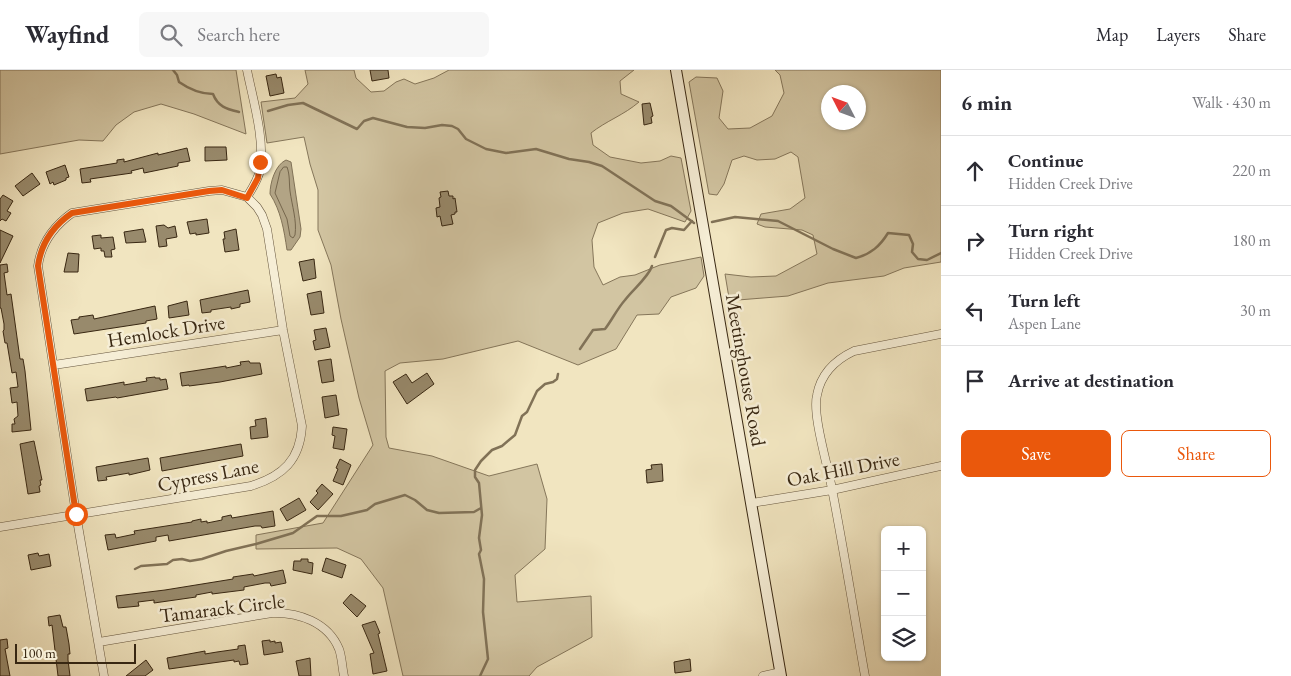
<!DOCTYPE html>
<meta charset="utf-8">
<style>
body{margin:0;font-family:"EB Garamond",serif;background:#f7f7f7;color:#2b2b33}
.controls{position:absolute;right:15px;bottom:15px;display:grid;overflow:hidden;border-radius:8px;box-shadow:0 1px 4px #0004}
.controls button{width:45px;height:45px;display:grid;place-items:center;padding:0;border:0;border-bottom:1px solid #e1e1e2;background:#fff;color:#2b2b33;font:25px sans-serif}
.compass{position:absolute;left:821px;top:15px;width:45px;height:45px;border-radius:50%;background:#fff;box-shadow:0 1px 4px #0004;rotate:312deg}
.scale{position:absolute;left:15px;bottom:12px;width:121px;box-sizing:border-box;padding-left:5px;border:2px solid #382712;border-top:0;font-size:14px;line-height:18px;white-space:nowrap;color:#382712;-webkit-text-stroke:4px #f6eed6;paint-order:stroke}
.stop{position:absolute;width:15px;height:15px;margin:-11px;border:4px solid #ea580c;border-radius:50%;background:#fff}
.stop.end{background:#ea580c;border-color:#fff;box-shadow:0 1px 5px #0008}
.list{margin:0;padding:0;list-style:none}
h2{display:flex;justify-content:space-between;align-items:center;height:65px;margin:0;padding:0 20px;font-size:21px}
h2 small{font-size:16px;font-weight:400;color:#7c7c81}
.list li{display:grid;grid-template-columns:32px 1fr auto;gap:15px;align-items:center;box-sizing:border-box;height:70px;padding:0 20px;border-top:1px solid #e1e1e2}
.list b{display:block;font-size:19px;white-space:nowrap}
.list p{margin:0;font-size:16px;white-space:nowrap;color:#7c7c81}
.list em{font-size:16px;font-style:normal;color:#7c7c81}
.actions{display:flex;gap:10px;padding:15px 20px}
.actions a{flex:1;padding:11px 0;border:1px solid #ea580c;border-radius:8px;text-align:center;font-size:18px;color:#ea580c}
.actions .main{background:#ea580c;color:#fff}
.icon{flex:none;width:28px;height:28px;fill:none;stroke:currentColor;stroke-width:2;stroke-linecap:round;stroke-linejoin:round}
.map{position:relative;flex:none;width:941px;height:606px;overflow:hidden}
header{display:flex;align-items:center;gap:30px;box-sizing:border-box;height:70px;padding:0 25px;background:#fff;border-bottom:1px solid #e1e1e2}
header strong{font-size:24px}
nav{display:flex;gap:28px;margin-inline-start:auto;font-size:18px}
.search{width:350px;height:45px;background:#f7f7f7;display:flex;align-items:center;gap:12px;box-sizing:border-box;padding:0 18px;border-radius:8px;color:#7c7c81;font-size:19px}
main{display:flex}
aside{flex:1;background:#fff}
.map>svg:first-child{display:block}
.green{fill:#d2c5a2;stroke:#85765a;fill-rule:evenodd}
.water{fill:#b2a485;stroke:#817257}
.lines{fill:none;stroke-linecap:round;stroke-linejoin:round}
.shore{stroke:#75664c;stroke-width:1}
.stream{stroke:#817257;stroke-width:2.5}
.building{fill:#988a6c;stroke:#382712}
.street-casing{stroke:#66563e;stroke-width:9}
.secondary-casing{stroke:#382712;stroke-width:12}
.street{stroke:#f6eed6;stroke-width:8}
.secondary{stroke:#f6eed6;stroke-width:10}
.route{stroke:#ea580c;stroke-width:6}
.labels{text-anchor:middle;stroke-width:5;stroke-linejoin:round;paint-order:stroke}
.street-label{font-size:20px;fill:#382712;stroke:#f6eed6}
</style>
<header>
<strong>Wayfind</strong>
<div class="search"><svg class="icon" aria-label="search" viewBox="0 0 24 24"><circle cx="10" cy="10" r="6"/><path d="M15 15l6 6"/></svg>Search here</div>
<nav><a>Map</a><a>Layers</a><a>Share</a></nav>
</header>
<main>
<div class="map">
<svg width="941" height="606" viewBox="0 0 941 606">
<rect width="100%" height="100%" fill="#f1e5c0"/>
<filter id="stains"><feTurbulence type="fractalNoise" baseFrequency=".004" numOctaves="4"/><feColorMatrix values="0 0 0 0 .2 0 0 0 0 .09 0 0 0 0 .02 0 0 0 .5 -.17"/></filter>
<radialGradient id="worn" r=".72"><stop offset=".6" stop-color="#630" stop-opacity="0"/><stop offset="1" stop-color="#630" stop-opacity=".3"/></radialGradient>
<!-- green -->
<path class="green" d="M0 0H236L246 64 194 44 161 34 134 42 116 55 103 71 79 70 0 84Z
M305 0H354L356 8 371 22 384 21 396 12 404 9 415 14 434 8 449 0H634L620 11 621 24 639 32C624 45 606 51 591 63L593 75 610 87 641 93 660 91 671 86 681 88 691 141 685 152 648 139 623 143 598 153 592 170 594 197 603 215 620 207 635 205 660 195 701 187 704 206 696 218 671 227 659 244 637 245 616 279 578 295 518 271 443 289 400 293 385 301 386 367 389 378 432 386 489 406 537 394 547 429 545 479 515 505 517 532 591 526 592 567 537 597 529 606H403L383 518 361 489 337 478 256 479V465L323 453 373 375 359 328 341 249 331 195 318 160V120L310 94 304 67 267 73 261 32 295 28 308 14Z
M775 0H941V192L904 198 884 206 828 213 788 226 738 230 729 228 725 204 751 207 776 206 817 184 813 165 802 160 765 157 757 154 761 144 790 139 805 128 798 87 791 82 775 89 757 90 744 86 732 90 724 114 717 125 709 124 689 12 696 7 717 8 723 21 719 48 728 59 750 58 772 46 784 23 780 5ZM828 22H858V52H828Z"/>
<!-- water -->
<path class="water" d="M286 90 291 92 301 159 300 167 291 180H287C284 160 281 141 270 124 270 113 275 95 286 90Z"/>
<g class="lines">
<!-- shore -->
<path class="shore" d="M284 97H287C290 105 289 113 290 121 292 136 297 150 295 165L293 168 290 166 287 149 275 123 280 102Z"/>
<!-- stream -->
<path class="stream" d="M173 0 177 5 179 12C189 19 201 24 213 24 218 37 227 39 239 42
M268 41 288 35 303 33 357 59 364 51 373 48 407 57 425 58 442 55 452 56 458 59 466 69 486 79 506 83 536 79 569 89 589 92 602 96 655 131 671 136 694 153
M712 152 735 147 778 151 833 179 856 188C871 184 880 176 888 163L909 165 913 174 912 182 918 189 927 190 941 183
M655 187 666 160 672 158 684 160 692 151
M580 279 593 260 605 259C612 250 617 239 625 230 633 219 648 208 652 196
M135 499 141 496 167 494 173 490 182 489 190 491 202 489 226 481 256 474 293 463 317 446H341L367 440 375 434 405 425 415 430 427 440 439 443 474 442 481 438
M480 606 488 589 483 542 484 509 479 484 481 480 479 468 482 445 479 413 475 407V400L481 391 492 380 502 376 515 365 522 346 527 342 537 321 545 314 553 312 557 309 558 304"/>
</g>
<!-- building -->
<path class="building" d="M370 0H388L389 8 372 11Z
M276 4 277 8 281 7 284 23 270 26 266 6Z
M650 33 653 46 651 47 652 53 644 55 642 34Z
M205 77H226L227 90 205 91Z
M187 78 190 91 178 93V96L144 103 143 98 131 101 132 103 90 109 91 112 82 113 80 99 117 93V90L124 89V92L158 83V85Z
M65 95 69 107 66 108V110L54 115 53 112 50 114 46 102Z
M32 103 40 114 23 126 15 116Z
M448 121 449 126H453V129L455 128 457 142H455V144L451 145 453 154 442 156 440 146 437 147 436 138 440 137 439 128 441 127 440 122Z
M3 125 13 131 7 141 11 143 6 151 2 149 0 151V129Z
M207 149 209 163 196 165V163L190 164 187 152Z
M164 155 168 158 175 156 177 167 166 169 167 176 159 177 156 156Z
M143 159 146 172 126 173 124 162Z
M236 159 239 180 225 182 223 169H225L224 162Z
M0 160 13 166 0 193Z
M101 165V168L113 167 115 179 111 180 112 187H105L104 181H101V178L94 179 92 166Z
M68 183 79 184 78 202H64Z
M314 189 316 208 303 211 299 192Z
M7 194 8 202 4 203 7 225 11 224 20 289H23L25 301 31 360 12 362V354H15L14 349 18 346 17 332 12 333 10 318 18 317 16 302 12 303 7 273H5L3 261 4 260V254L1 238H0V195Z
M248 220 250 232 240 234V237L231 239V237L211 240V242L202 243 200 230Z
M321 221 324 243 311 245 307 224Z
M187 231 189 245 169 248 168 236Z
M155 236 157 249 146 251V253L74 264 71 250 79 249V247L93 245 94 249Z
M326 258 330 277 315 280 313 271 316 270 314 260Z
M331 289 334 311 322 313 318 291Z
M249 291 250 293H260L262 304 220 312 189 316V315L182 316 180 303 226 296V298L241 295 240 292Z
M427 303 434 314 407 334 393 312 406 304 412 313Z
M155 307V308H160V310L166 309 168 319 117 328 116 327 87 331 85 319 124 312V315L147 311 146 308Z
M336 325 339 345 325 348 322 327Z
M266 348 268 367 251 369 250 357 256 356 255 350Z
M333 357 347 359 344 380 333 378 335 366 332 365Z
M34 371 42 410H40L41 415 39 416 40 422 28 424 20 374Z
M241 374 243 386 162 401 160 388Z
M148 388 150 400 129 405V403L106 407 107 410 98 411 96 397Z
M340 389 351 395 343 415 333 411 338 399 336 398Z
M662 394 663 411 647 413 646 400 652 399 651 395Z
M322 414 333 424 318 440 310 432 318 423 316 421Z
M299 428 306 440 287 451 280 439Z
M273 441 275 456 262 458 261 456H255L169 471 168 465 156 467V471L108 480 105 465 115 464 116 468 135 464 134 461 192 452V451L201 449V452L207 451V453L222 450V447L231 445 232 448Z
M38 483 39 486 49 484 51 496 31 500 28 485Z
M326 488 346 495 342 508 322 501Z
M301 489H308V492L313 493 312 504 293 500 294 491H301Z
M283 500 286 513 271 516 270 513H265L244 517V520L212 524V522L196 525V527L154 533V530L138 532 139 536 118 538 116 526 165 520 233 509V507L253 504 254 506Z
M351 524 366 536 357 547 343 533Z
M60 545 63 557H66L69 574 70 584H68V590L70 606H58L52 555 49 556 48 547Z
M375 551 380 563 378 564 387 601 373 604 370 584 374 583 362 555Z
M7 569 8 578 5 579 10 606H0V570Z
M270 570V572L275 571V573L281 572 283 582 264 585 262 571Z
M245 575 248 594 240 595 239 591 234 592V590L169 599 167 588 205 581V584L217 582 238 579V576Z
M310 588 311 606H299L296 591Z
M690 589 691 601 675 603 674 592Z
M146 590 153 600 145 606H126Z"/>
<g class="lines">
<!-- street casing -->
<g class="street-casing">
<path id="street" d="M247 127C252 119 258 110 260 100 265 69 253 30 247 0
M54 295 283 260
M752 433 832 420 941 396
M0 457 251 416C283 406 300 390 302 356L283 260 267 159 262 145 257 137 247 127 222 120 209 121 72 143C54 156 41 173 38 196L76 444 104 606
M99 572 272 543C298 542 328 552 339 579 342 587 342 597 344 606
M763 606 781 602
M865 606C854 544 844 481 832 419 828 396 812 345 817 325 821 303 835 290 854 281L941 264"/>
</g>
<!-- secondary casing -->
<g class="secondary-casing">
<path id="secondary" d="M676 0 781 606"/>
</g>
<!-- street -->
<use href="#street" class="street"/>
<!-- secondary -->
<use href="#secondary" class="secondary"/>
</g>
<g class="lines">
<!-- route -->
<path class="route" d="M76 444 38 196C41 173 53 156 72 143L209 121 222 120 247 128 258 108 260 92"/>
</g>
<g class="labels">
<!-- street labels -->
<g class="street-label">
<text transform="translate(166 261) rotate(-9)" y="7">Hemlock Drive</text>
<text transform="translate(746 300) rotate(80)" y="7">Meetinghouse Road</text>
<text transform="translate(843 399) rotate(-11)" y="7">Oak Hill Drive</text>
<text transform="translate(208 405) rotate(-11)" y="7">Cypress Lane</text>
<text transform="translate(222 538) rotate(-7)" y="7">Tamarack Circle</text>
</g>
</g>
<rect width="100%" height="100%" filter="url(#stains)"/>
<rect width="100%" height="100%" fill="url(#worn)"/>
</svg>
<div class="controls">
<button>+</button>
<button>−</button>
<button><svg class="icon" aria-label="layers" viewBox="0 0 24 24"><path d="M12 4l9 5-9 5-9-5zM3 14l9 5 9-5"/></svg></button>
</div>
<svg class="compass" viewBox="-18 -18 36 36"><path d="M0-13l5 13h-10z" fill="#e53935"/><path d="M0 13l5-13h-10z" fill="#7c7c81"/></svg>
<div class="scale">100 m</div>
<div class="stop" style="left:76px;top:444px"></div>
<div class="stop end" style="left:260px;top:92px"></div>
</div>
<aside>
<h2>6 min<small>Walk · 430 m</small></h2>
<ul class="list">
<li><svg class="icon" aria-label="ahead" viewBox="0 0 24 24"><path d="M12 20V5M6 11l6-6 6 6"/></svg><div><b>Continue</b><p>Hidden Creek Drive</p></div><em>220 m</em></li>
<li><svg class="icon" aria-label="right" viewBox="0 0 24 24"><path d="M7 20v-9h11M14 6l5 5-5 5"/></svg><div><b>Turn right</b><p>Hidden Creek Drive</p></div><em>180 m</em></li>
<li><svg class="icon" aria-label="left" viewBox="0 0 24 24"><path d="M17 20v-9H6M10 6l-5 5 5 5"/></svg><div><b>Turn left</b><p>Aspen Lane</p></div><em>30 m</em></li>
<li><svg class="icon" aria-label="arrive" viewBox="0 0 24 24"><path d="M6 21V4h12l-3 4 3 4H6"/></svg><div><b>Arrive at destination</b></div></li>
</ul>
<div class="actions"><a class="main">Save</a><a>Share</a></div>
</aside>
</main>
